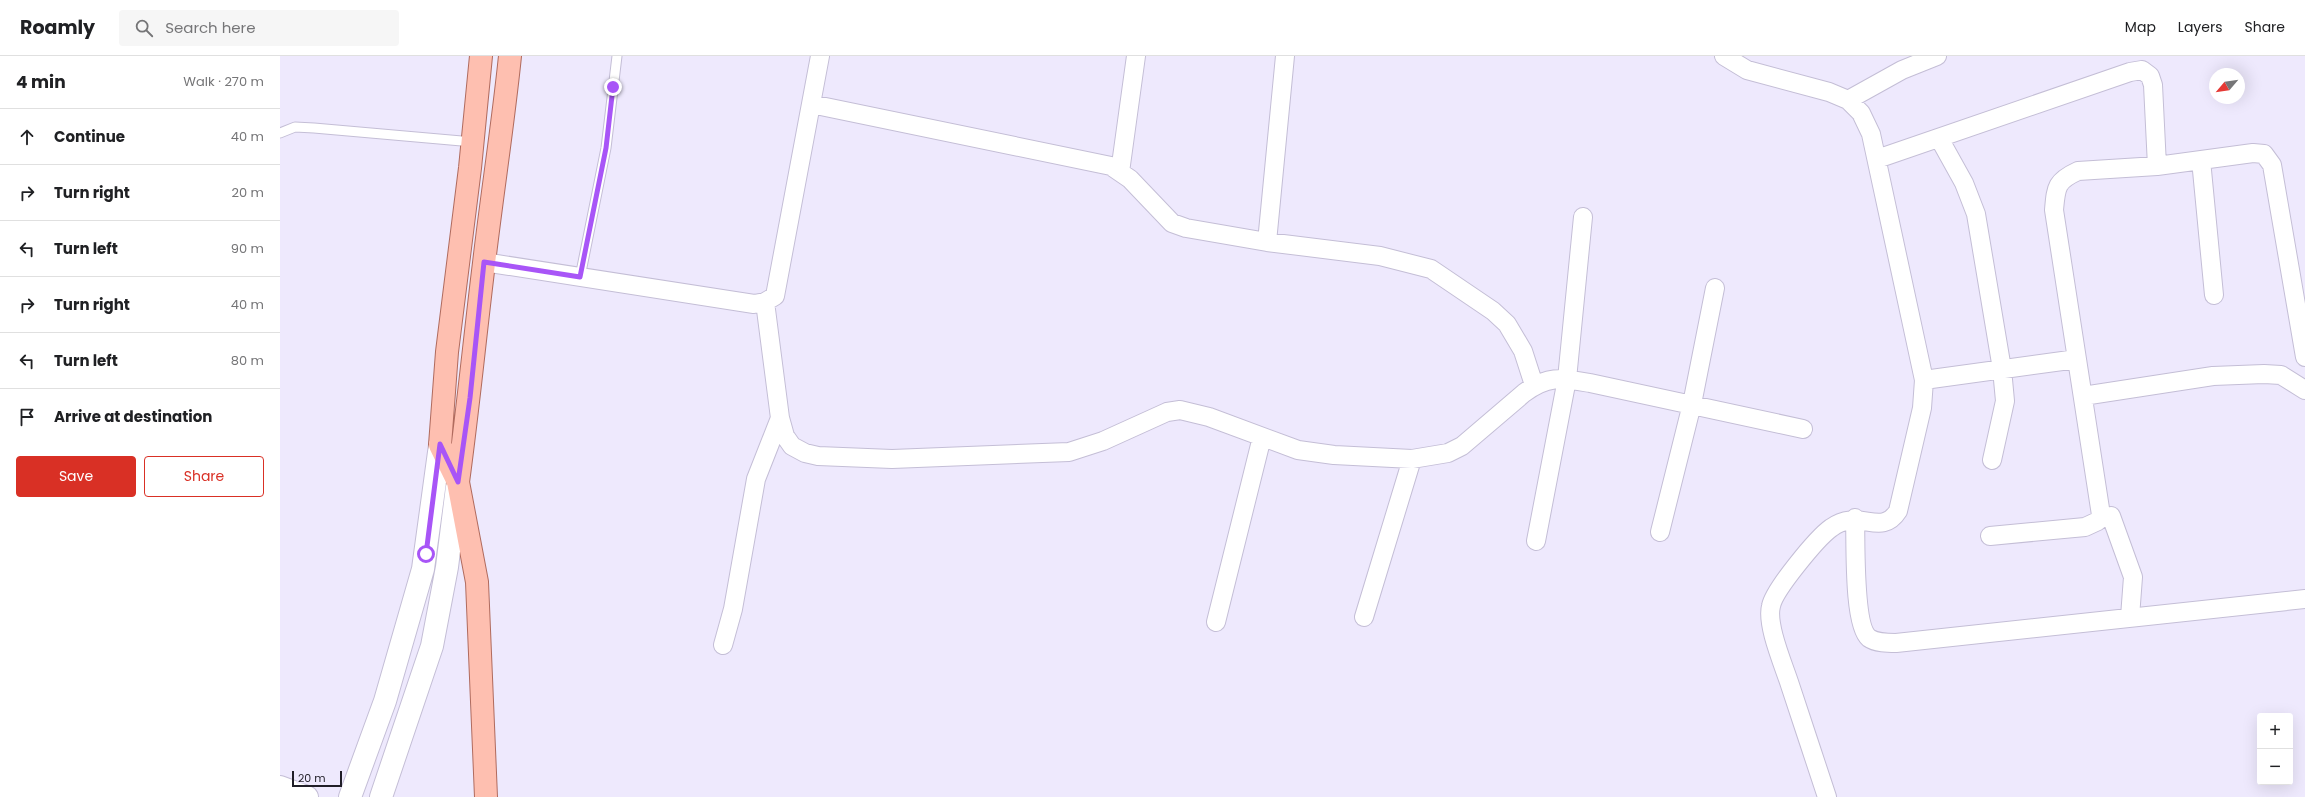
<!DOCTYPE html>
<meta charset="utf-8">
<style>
body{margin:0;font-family:Poppins,sans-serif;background:#f6f6f6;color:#202124}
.controls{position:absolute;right:12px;bottom:12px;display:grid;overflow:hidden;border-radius:4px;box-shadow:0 4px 16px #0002}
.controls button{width:36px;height:36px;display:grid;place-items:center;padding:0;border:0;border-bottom:1px solid #e0e0e0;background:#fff;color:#202124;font:20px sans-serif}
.compass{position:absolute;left:1929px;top:12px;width:36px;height:36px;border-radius:50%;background:#fff;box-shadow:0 4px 16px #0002;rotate:241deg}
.scale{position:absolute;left:12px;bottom:10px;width:50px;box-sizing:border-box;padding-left:4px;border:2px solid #201e27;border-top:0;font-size:11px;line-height:14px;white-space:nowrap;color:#201e27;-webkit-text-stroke:3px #eee9fd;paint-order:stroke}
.stop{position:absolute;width:12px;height:12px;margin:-9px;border:3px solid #a855f7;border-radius:50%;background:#fff}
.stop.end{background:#a855f7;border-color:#fff;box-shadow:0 1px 4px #0008}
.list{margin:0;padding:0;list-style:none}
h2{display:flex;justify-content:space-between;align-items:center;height:52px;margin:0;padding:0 16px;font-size:17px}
h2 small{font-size:13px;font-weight:400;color:#757577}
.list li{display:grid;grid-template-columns:26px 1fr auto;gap:12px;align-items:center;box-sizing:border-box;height:56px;padding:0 16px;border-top:1px solid #e0e0e0}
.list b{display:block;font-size:15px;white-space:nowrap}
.list em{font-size:13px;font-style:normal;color:#757577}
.actions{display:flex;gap:8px;padding:12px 16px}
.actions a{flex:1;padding:9px 0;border:1px solid #d93025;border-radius:4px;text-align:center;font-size:14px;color:#d93025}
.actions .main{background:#d93025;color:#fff}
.icon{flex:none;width:22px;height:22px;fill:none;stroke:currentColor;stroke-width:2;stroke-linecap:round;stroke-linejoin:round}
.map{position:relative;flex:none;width:2025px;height:741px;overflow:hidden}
header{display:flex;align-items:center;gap:24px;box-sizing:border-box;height:56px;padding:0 20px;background:#fff;border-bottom:1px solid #e0e0e0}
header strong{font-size:19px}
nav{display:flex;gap:22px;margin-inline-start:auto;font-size:14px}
.search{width:280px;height:36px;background:#f6f6f6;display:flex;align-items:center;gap:10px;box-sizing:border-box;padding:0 14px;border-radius:4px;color:#757577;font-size:15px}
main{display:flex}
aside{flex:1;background:#fff}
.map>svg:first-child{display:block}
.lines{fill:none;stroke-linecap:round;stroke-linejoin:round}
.service-casing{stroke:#c4bed6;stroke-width:11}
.minor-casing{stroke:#c4bed6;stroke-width:20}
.tertiary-casing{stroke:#c4bed6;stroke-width:24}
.primary-casing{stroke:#b06b5e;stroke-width:24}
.service{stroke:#fff;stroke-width:9}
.minor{stroke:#fff;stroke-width:18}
.tertiary{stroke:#fff;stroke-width:22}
.primary{stroke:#febfb0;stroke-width:22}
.route{stroke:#a855f7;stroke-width:5}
</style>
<header>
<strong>Roamly</strong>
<div class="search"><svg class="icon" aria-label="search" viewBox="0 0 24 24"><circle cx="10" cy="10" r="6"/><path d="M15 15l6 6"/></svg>Search here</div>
<nav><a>Map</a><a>Layers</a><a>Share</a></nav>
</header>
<main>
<aside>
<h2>4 min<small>Walk · 270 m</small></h2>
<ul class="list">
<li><svg class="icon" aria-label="ahead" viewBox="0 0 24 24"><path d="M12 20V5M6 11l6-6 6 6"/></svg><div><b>Continue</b></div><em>40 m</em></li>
<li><svg class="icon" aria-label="right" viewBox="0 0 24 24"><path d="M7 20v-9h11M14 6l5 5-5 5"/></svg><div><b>Turn right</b></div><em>20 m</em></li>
<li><svg class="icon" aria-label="left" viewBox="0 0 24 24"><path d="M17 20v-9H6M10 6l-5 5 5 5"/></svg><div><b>Turn left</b></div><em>90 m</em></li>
<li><svg class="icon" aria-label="right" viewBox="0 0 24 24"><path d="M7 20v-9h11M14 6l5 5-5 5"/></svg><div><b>Turn right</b></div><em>40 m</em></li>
<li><svg class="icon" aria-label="left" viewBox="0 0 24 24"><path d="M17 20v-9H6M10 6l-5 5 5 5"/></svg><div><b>Turn left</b></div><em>80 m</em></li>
<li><svg class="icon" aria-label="arrive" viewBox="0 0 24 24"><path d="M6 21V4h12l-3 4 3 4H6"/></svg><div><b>Arrive at destination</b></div></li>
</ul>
<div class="actions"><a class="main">Save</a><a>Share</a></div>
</aside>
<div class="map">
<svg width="2025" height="741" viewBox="0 0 2025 741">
<rect width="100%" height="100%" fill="#eee9fd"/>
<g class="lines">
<!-- service casing -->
<g class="service-casing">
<path id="service" d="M0 77 15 71 34 72 193 86
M300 221 326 92 337 0"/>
</g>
<!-- minor casing -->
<g class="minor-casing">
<path id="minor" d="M1444 0 1467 14 1549 36 1568 44 1581 57 1591 78 1644 324 1642 352 1618 455C1601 482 1579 451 1551 472 1537 482 1494 534 1491 550 1486 569 1504 610 1510 629 1522 666 1535 704 1547 741
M1568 44 1622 14 1657 0
M531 48 831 110 850 123 892 167 906 172 987 186 1100 200 1151 213 1213 255 1227 268 1243 295 1254 329
M1659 82 1684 127 1696 158 1722 313 1725 345 1712 404
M1597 103 1850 16 1862 14 1870 20 1873 29 1877 110
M1921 104 1934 239
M840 116 856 0
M987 186 1005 0
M204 206 474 248 485 246 495 240 540 0
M485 246 500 362 505 380 512 390 525 397 538 400 612 403 789 396 823 385 887 356 900 354 929 361 1018 394 1054 399 1132 403 1168 397 1182 390 1244 337C1268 319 1281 322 1310 327L1523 373
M1644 324 1797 303
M1803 340 1933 320 1984 318 2001 319 2025 334
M1831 460 1853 521 1850 561
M1575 462C1576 485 1573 569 1589 582 1596 587 1608 587 1616 587L2025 543
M1380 476 1412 348 1435 232
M1710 480 1805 471 1818 465 1821 459 1774 154C1776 131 1776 125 1798 115L1877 110 1973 97 1984 98 1992 109 2025 301
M1256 485 1287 323 1303 161
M1084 561 1132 403
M936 566 982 381
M443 589 453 553 476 423 500 362"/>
</g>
<!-- tertiary casing -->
<g class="tertiary-casing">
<path id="tertiary" d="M0 731 27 741
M70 741 105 645 143 513 160 389
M101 741 152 590 167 511 177 431"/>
</g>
<!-- primary casing -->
<g class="primary-casing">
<path id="primary" d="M201 0 190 112 167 296 160 389 178 426 197 526 206 741
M178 426C188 353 195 280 204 207 212 138 223 69 230 0"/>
</g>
<!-- service -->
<use href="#service" class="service"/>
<!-- minor -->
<use href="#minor" class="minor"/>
<!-- tertiary -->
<use href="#tertiary" class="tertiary"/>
<!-- primary -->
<use href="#primary" class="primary"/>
</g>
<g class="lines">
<!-- route -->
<path class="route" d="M146 498 160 388 178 426 190 342 204 206 300 221 326 92 333 31"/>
</g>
</svg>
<div class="controls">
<button>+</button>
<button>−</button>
</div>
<svg class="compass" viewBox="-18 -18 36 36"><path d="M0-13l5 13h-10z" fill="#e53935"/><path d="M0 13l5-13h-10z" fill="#757577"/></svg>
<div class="scale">20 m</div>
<div class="stop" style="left:146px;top:498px"></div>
<div class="stop end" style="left:333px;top:31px"></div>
</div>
</main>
